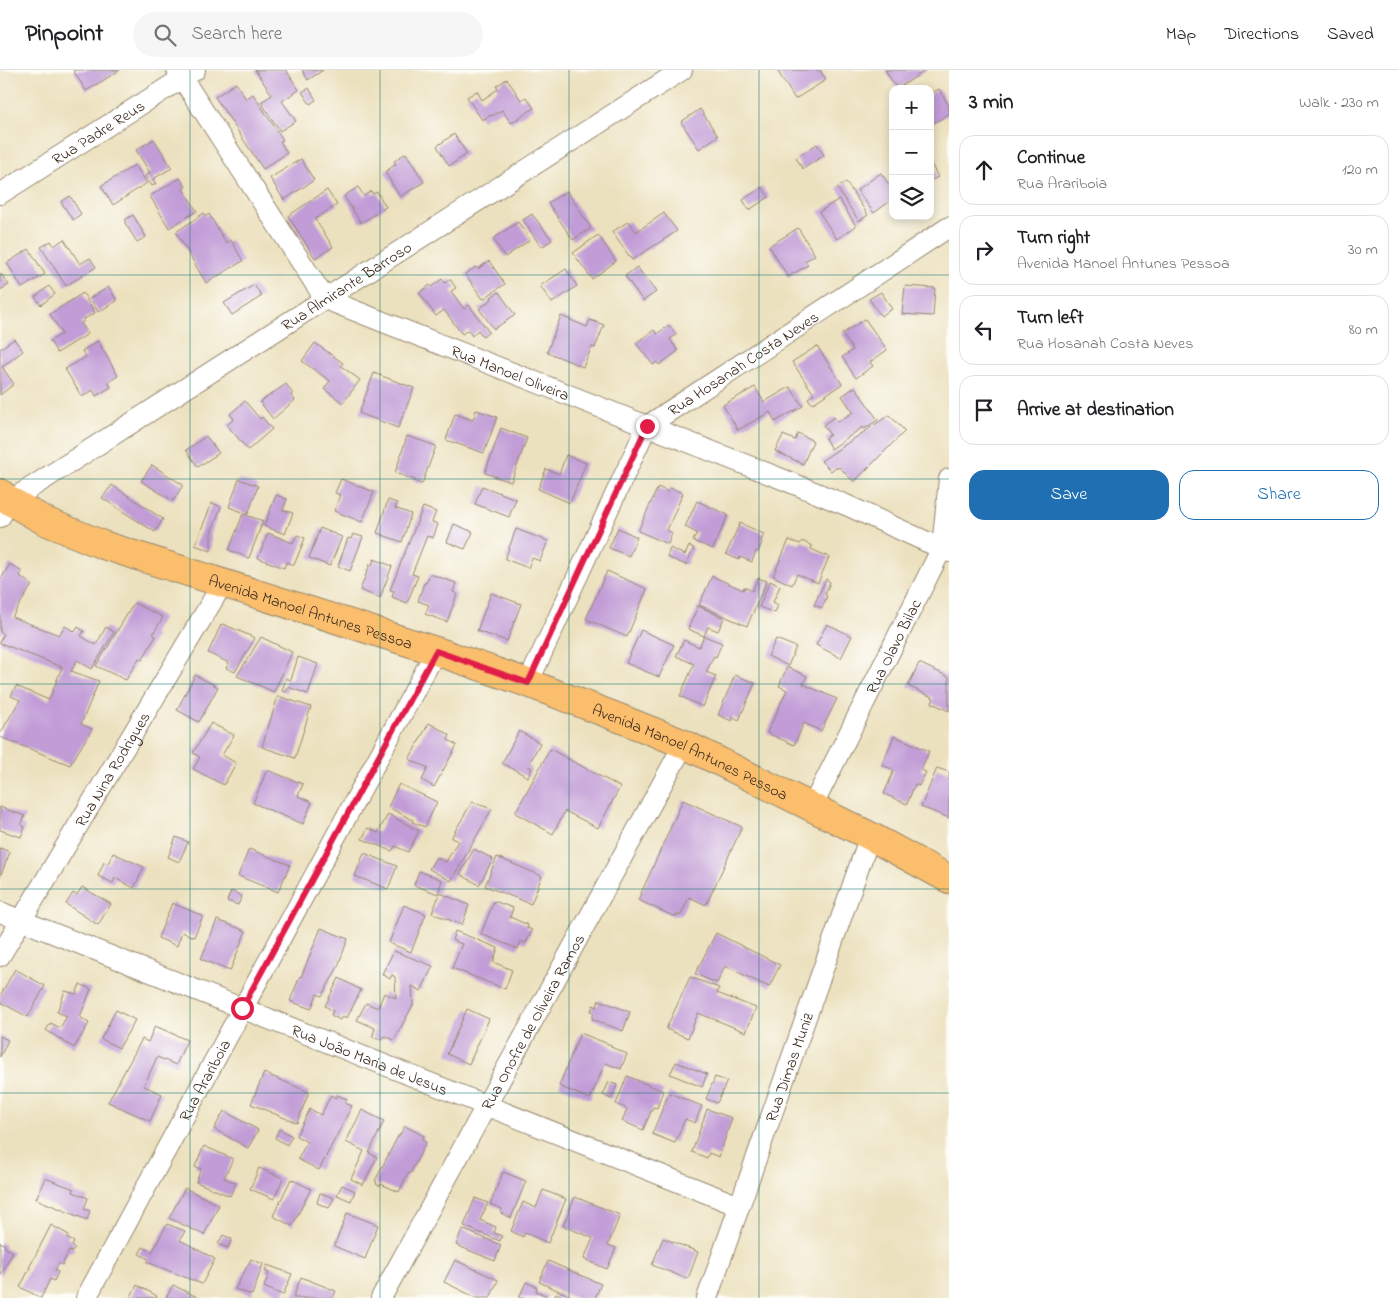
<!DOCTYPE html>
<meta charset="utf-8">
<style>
body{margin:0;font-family:"Indie Flower",sans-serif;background:#f6f6f6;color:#202124}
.controls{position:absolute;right:15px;top:15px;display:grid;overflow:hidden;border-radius:10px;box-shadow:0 2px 8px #0003}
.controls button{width:45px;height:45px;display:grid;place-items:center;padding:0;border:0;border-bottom:1px solid #e0e0e0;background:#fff;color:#202124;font:25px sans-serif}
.stop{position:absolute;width:15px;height:15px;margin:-11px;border:4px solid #e11d48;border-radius:50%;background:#fff}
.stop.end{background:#e11d48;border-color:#fff;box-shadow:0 1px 5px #0008}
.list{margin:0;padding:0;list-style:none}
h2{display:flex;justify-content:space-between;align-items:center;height:65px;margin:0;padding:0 20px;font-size:21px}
h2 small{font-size:16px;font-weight:400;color:#757577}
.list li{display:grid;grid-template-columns:32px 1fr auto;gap:15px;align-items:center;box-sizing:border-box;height:70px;margin:0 10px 10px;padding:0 10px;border:1px solid #e0e0e0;border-radius:15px}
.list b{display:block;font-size:19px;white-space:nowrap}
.list p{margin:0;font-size:16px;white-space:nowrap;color:#757577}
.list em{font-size:16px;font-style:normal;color:#757577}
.actions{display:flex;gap:10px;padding:15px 20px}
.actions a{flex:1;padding:11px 0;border:1px solid #1f6fb2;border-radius:15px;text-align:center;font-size:18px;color:#1f6fb2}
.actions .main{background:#1f6fb2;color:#fff}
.icon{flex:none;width:28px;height:28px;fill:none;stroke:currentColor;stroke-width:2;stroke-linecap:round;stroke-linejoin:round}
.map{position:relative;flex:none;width:949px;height:1228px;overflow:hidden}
header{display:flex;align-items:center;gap:30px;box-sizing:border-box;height:70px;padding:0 25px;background:#fff;border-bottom:1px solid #e0e0e0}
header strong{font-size:24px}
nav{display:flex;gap:28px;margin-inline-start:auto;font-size:18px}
.search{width:350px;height:45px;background:#f6f6f6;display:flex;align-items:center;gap:12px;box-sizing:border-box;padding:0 18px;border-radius:28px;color:#757577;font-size:19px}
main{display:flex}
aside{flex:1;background:#fff}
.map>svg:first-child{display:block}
.building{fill:#c19cd7}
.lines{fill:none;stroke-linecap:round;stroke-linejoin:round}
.street-casing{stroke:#94866e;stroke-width:22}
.primary-casing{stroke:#94866e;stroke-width:30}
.street{stroke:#fff;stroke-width:20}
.primary{stroke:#fabe6d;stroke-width:28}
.route{stroke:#e11d48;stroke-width:6}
.grid{fill:none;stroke:#0f766e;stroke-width:1;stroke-opacity:0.55}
.labels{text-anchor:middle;stroke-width:5;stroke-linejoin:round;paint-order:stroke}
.street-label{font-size:16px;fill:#3b2a1e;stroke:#fdfcf7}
</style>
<header>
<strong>Pinpoint</strong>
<div class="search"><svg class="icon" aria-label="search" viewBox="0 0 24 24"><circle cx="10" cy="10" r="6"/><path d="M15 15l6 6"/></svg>Search here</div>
<nav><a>Map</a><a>Directions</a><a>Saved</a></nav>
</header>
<main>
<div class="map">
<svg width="949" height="1228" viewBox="0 0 949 1228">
<rect width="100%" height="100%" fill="#fdfcf7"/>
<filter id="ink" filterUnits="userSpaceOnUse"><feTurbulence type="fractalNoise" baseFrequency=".02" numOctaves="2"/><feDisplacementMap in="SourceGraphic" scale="10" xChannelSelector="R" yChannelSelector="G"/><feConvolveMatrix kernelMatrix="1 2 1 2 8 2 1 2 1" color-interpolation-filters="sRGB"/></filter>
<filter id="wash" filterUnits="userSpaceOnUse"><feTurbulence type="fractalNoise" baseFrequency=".0096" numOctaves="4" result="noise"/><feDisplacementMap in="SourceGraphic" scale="20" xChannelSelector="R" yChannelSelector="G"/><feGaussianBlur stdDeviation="1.12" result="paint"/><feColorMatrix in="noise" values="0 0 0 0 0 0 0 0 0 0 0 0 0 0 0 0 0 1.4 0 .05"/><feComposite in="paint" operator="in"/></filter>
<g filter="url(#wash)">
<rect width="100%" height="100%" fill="#ece1be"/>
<g id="blocks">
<!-- building -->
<path class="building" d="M73 0H120L86 21Z
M255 0H286L299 20 282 31 296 51 280 61 261 32 272 25Z
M302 0H323L308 10Z
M777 0H820L826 10 795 29Z
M885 0H926L897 19Z
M507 9 521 30 526 27 534 38 511 53 502 40 492 46 491 45 482 50 467 27 477 21 482 30 498 19 496 16Z
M236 13 246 29 253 24 283 70 280 71 287 83 263 99 215 27Z
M309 18 316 30 310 34 302 22Z
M939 19 949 36V44L930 55V24Z
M700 39 718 66 699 79 681 52Z
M454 64 467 84 449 96 437 76Z
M154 69 172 98 153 109 156 114 152 116 145 106 150 103 136 80Z
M817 74 824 85 803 99 796 88Z
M406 83 424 112 400 127 385 102 396 94 394 91Z
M301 89 314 110 284 130 270 108Z
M930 92 938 107 930 111Z
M135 95 147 113 113 135 101 116Z
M881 103 893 120V129L874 143 857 120Z
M180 108 186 117 183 119 197 141 169 158 150 126Z
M846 112 868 145 859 151 837 118Z
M358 117 364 126 371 121 373 124 377 122 386 137 361 153 344 126Z
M762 117 769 127 749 140 743 130Z
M327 120 337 135 315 149 333 177 315 188 288 146Z
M567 121 591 158 573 170 548 133Z
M70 126 81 144 73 150 61 132Z
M839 129 856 156 837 169 819 142Z
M204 143 206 146 209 144 226 173 231 170 243 191 206 213 176 162Z
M664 143 677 161 632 190 612 162 629 151 636 162Z
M532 144 552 170 541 177 523 150Z
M133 145 146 167 137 172 125 153 126 149Z
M518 152 530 170 505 187 493 169Z
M798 158 815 185 805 191 808 195 788 207 769 176Z
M598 165 616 191 592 209 573 183Z
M64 169 80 194 90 188 96 197 66 216 41 177 51 171 54 176Z
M29 179 45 204 22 218 7 193Z
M489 191 505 214 483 229 465 204 476 197 478 199Z
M637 197 656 222 643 231 625 206Z
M566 199 577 216 552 233 540 216Z
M0 204H1L9 215 0 220Z
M442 209 445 213 450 209 456 218 451 221 464 239 469 235 489 262 483 267 478 260 472 266 468 260 462 264 444 240 436 246 419 223 430 215 431 217Z
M254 215 262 226 232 245 224 233Z
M49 216 55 224 41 235 35 227Z
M905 216 935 218 933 246 902 244Z
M109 217 117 231 98 242 90 228Z
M499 222 515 245 494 259 479 239 492 229 491 227Z
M881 222 892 239 881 246 869 229Z
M83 223 95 243 84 249 85 250 81 253 88 264 57 283 50 271 62 264 50 244Z
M561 246 587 257 590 250 604 255 595 278 592 277 583 297 547 282Z
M865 249 887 280 870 292 873 296 856 308 842 287 853 280 842 264Z
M669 255 676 265 670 269 678 281 659 295 657 292 653 295 636 273 654 260 657 264Z
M14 269 23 281 2 297 14 314 0 325V279Z
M98 271 118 306 108 312 111 317 96 326 93 320 82 327 65 299 86 287 82 281Z
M315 273 343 293 341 296 360 310 343 333 324 319 330 311 302 291Z
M817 276 842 314 812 334 808 328 814 324 792 292Z
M374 303 414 318 398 358 359 343Z
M286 314 293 324 291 325 295 330 273 349 260 332Z
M755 317 764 332 790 317 803 336 775 352 770 342 738 360 723 335Z
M855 317 878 350 864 359 863 357 831 379 825 368 830 365 823 355 834 347 838 352 853 342 842 326Z
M245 331 260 349 262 347 272 359 248 380 227 355 234 349 230 344Z
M476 340 497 347 484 383 446 370 455 344 473 350Z
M889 345 905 361 854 412 839 397 837 399 836 397 831 401 821 391Z
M501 358 527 368 511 412 485 403Z
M798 363 813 371 803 394 775 381 783 365 795 370Z
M206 366 219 383 198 397 186 380Z
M407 366 436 376 422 414 415 412V410L395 403Z
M566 385 586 393 570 433 538 419 546 399 559 404Z
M152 395 183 415 173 431 141 411Z
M239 409 258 416 248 444 229 437Z
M341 409 374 422 362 452 334 441 340 425 335 423Z
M112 415 163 449 155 462 102 428Z
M482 416 516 429 509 447 475 434Z
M658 417 668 422 670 418 683 423 667 460 672 463 668 474 638 461Z
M276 425 287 429 283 440 293 443 285 464 264 456Z
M388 430 397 433 395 438 411 444 402 472 377 463Z
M697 431 728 445 713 479 693 471 697 463 685 457Z
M212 433 221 437 211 463V481L195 475Z
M423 437 436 442 432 452 438 454 433 468 427 466 421 481 412 504 418 506 407 533 392 527 394 521 390 520Z
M243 444 263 451 249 488 229 480Z
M740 453 764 464 761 471 762 472 758 482 756 481 752 492 740 487 739 490 726 484Z
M454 454 473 462 465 479 447 472Z
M320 458 342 467 330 496 309 488Z
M618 458 637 467 629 486 609 478Z
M516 459 548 471 540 491 532 488 528 498 505 489Z
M268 463 293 473 297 465 305 468 294 495 286 492 284 498 258 488Z
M353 464 363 467 350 501 338 496 348 468 351 469Z
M789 470 800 474 802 471 812 476 811 479 829 487 818 513 797 504 792 515 773 506Z
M689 476 694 478 686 495 667 487 670 478 685 485Z
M374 489 392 496 380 528 360 520 370 494 372 495Z
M10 494 22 502 20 506 32 515 12 547 59 565 65 556 75 562 78 557 84 561 81 566 96 575 106 557 114 562 92 599 77 590 71 601 99 611 81 654 92 659 70 695 0 667V664L20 630 11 626 16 616 49 630 62 597 0 573V571L4 564 0 562V510Z
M607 501 647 519 627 567 586 549Z
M430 504 456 513 453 522 457 524 447 552 425 544 429 535 418 531 424 513H426Z
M712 506 743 520 744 517 752 521 758 508 767 511 747 556 699 535Z
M826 509 830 512 825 525 827 526 822 538 814 535Z
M770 511 780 516 773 532 778 535 775 543 759 537Z
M491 523 521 534 507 571 477 561Z
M134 533 163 547 153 564 156 566 142 590 139 588 126 610 96 596Z
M698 536 724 548 718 561 708 557 704 566 722 573 716 587 714 586 706 602 716 606 703 637 680 626 694 594 676 586 684 570 699 577 704 566 688 559Z
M223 554 255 568 235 602 226 598 229 593 208 583 221 555Z
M827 554 852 566 841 588 816 575Z
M641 560 674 575 659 607 626 593Z
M261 567 292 582 274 622 237 606Z
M776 569 796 577 788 596 768 586Z
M298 587 318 594 308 624 288 617 286 622 282 621 286 608 291 610Z
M919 593 949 607V641L932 633 934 628 908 616Z
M787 597 807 606 803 614 837 629 821 661 804 653 794 675 767 663 787 620 779 616Z
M195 605 218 617 199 652 177 640Z
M735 605 755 613 739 650 733 647 732 651 718 645Z
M278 626 311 637 295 688 262 677Z
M211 653 234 665 222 685 236 693 224 715 193 699 200 687 193 683Z
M429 653 450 665 448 670 457 675 434 717 422 710 428 698 409 689Z
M519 661 540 673 528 696 532 698 528 707 502 693Z
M894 666 929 681 921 700 926 702 919 716 915 714 907 734 884 724 894 700 882 695Z
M550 679 620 717 598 758 565 741 553 764 515 743Z
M937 698 949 702V748L921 737Z
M267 700 303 714 298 726 312 732 303 754 253 733Z
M399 714 437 732 425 757 412 752 413 750 388 737Z
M683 730 742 757 706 835 689 827 681 845 673 846 638 830Z
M472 732 492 739 451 811 429 799 436 787 446 792 458 771 451 768Z
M0 737 25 746 21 755 25 757 21 767 0 760Z
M388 744 419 761 408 782 395 776 392 781 362 769 368 758 378 763Z
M176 767 188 772 179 792 168 787Z
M0 778 10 782 0 807Z
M249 779 290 795 278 822 238 806Z
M474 779 493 789 479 815 460 804Z
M113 783 144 797 134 818 115 808 113 813 98 806 104 792 108 794Z
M364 783 397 796 388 819 355 806Z
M497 787 542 806 531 834 485 816Z
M419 801 442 810 438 824 414 815Z
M82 817 111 834 98 855 66 834 73 823 77 825Z
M231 821 242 826 238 835 227 831Z
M440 823 469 835 462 855 432 843Z
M494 831 513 838 510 847 528 855 527 858 532 860 526 873 521 871 518 879 481 864Z
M172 833 203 846 194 867 182 862 177 876 158 868Z
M404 835 426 844 411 882 389 873Z
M217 850 246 861 230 901 201 889Z
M321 858 348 869 339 893H340L322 926 317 924 311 939 290 931 300 906 301 907Z
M455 861 498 878 493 892 512 900 505 919 452 898 462 874 452 870Z
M716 863 780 895 769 917 725 896 717 913 695 904Z
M394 881 433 896 421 921 412 916 413 935 394 970 385 966 381 970 373 967V965L375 958 357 950 366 933 378 938 384 923 396 928 395 907 392 905 390 909 382 904Z
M15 899 45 916 28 947 0 932V926Z
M690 907 719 918 717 923 756 938 746 962 698 943 688 968 666 959Z
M339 908 361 920 347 948 342 946 340 950 331 945 333 941 325 936Z
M80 914 91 919 80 947 89 953 74 978 46 960 51 953 60 958 67 946 57 942 65 921 76 924Z
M599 930 630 942 623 961 592 949 594 942 591 941 593 935 597 937Z
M467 939 489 949 469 994 447 984Z
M116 940 135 950 119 978 101 969Z
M155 956 187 970 176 995 157 987 144 1016 162 1024 150 1051 108 1032 142 969 148 972Z
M580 963 611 975V977L627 984 621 999 605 993 590 1029 559 1016Z
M0 966 8 970 0 987Z
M676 992 707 1004 702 1017 670 1004Z
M264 1003 309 1022 297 1053 251 1034Z
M627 1006 663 1021 657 1038 653 1037 643 1060 622 1051 627 1039 616 1034Z
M715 1007 727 1011 717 1033 706 1029Z
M609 1012 617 1015 611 1029 603 1025Z
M669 1023 702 1036 695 1053 685 1049 675 1073 652 1064Z
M331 1025 336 1028 337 1025 347 1029 345 1033 352 1036 319 1100 298 1089 307 1072 296 1066 310 1039 321 1045Z
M707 1039 732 1048 719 1087 709 1083 707 1088 692 1082Z
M362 1040 384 1051 369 1083 377 1087 363 1115 351 1109 364 1081 346 1072Z
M224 1041 258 1060 248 1078 214 1059Z
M405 1056 424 1066 422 1070 426 1072 410 1104 408 1103 399 1122 381 1114 380 1116 376 1114 377 1112 375 1111 398 1066H399Z
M279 1059 292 1066 287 1075 275 1068Z
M204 1076 233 1089 224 1108 236 1113 230 1126 196 1112 201 1099 195 1097Z
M259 1098 283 1108 274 1129 250 1119Z
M503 1102 526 1111 511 1148 501 1143 502 1139 490 1134Z
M45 1108 74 1119 73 1122 88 1128 84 1139 90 1141 87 1150 36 1129Z
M291 1109 311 1119 292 1156 273 1146Z
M342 1115 355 1121 351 1131 337 1125Z
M185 1118 219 1135 204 1165 169 1148Z
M543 1120 566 1129 548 1173 525 1163 523 1167 511 1161 523 1132 536 1138Z
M320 1123 334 1128 329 1138 317 1133Z
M575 1127 620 1145 608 1175 616 1178 607 1199 584 1189 593 1168 563 1156Z
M475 1128 488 1133 480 1150 496 1157 494 1163 502 1166 500 1171 464 1156Z
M347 1143 378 1155 365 1189 334 1176Z
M167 1154 185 1161 180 1170 215 1189 202 1214 147 1192 149 1189 139 1184 143 1177 152 1182Z
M51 1155 69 1165 67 1168 74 1172 72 1176 75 1178 72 1182 69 1181 62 1195 59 1193 55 1200 58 1202 54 1211 50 1209 41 1228 20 1217 30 1198H29Z
M462 1159 501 1175 495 1191 456 1175Z
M223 1165 232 1169 228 1178 218 1174Z
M663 1168 698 1182 688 1209 652 1195Z
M0 1172 5 1175 4 1177 13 1182 0 1206Z
M251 1189 263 1194 252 1225 235 1219Z
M455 1190 498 1210 490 1228H477L444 1212Z
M548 1191 601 1214 595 1228H575L539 1212Z
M267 1195 292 1204 283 1225 264 1217 269 1203 265 1201Z
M301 1207 336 1221 333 1228H293Z
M526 1212 537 1217 536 1221 547 1226 546 1228H519Z
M137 1215 157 1226 156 1228H130Z
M173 1215 199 1228H166Z
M556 1223 566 1228H554Z"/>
</g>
</g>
<g filter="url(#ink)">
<use href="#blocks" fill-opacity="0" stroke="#94866e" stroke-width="1"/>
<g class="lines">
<!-- street casing -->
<g class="street-casing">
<g id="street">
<path id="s1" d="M177 0 325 229 782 409 846 435 949 482"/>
<path id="s2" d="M0 124 195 0"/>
<path id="s3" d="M0 447 10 431 682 0"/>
<path id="s4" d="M528 613 647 356 949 157"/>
<path id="s5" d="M812 737 942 478 949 409"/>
<path id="s6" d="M0 842 739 1136"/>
<path id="s7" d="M0 886 223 513"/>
<path id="s8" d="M86 1228 436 581"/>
<path id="s9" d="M381 1228 684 674"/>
<path id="s10" d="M707 1228 870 766"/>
</g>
</g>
<!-- primary casing -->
<g class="primary-casing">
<g id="primary">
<path id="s11" d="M0 423 10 431 45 451 103 475 436 581 528 613 614 646 684 674 870 766 949 809"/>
</g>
</g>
<!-- street -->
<use href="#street" class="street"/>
<!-- primary -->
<use href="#primary" class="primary"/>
</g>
</g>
<g class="lines" filter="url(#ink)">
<!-- route -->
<path class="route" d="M242 938 436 581 528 613 647 356"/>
</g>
<!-- grid -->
<path class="grid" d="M190 0V1228M380 0V1228M569 0V1228M759 0V1228M0 205H949M0 409H949M0 614H949M0 819H949M0 1023H949"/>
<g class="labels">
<!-- street labels -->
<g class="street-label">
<text dy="6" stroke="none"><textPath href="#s2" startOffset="116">Rua Padre Reus</textPath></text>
<text dy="6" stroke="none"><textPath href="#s3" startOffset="418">Rua Almirante Barroso</textPath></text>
<text dy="6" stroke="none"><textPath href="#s4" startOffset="398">Rua Hosanah Costa Neves</textPath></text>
<text dy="6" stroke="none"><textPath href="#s1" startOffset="472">Rua Manoel Oliveira</textPath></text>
<text dy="6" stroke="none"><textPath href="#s11" startOffset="334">Avenida Manoel Antunes Pessoa</textPath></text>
<text dy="6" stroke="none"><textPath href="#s5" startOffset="180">Rua Olavo Bilac</textPath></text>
<text dy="6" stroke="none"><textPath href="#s11" startOffset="739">Avenida Manoel Antunes Pessoa</textPath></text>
<text dy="6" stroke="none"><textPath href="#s7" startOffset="218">Rua Nina Rodrigues</textPath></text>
<text dy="6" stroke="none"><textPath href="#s9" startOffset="315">Rua Onofre de Oliveira Ramos</textPath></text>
<text dy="6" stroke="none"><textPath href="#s6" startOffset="398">Rua João Maria de Jesus</textPath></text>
<text dy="6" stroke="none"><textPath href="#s10" startOffset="245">Rua Dimas Muniz</textPath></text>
<text dy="6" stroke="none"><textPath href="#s8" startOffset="248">Rua Arariboia</textPath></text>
</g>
</g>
</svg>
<div class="controls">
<button>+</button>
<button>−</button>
<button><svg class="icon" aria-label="layers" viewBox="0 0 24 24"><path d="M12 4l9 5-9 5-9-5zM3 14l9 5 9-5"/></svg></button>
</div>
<div class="stop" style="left:242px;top:938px"></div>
<div class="stop end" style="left:647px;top:356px"></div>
</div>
<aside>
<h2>3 min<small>Walk · 230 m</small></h2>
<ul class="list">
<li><svg class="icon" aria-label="ahead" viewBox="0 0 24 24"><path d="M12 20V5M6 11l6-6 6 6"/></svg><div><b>Continue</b><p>Rua Arariboia</p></div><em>120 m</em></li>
<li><svg class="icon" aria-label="right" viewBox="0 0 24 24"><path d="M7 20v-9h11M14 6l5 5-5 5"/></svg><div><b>Turn right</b><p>Avenida Manoel Antunes Pessoa</p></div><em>30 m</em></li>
<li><svg class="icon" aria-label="left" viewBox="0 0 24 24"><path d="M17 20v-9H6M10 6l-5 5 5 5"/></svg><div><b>Turn left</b><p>Rua Hosanah Costa Neves</p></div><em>80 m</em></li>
<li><svg class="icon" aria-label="arrive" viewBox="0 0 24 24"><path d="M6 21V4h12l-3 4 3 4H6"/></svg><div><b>Arrive at destination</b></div></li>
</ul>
<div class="actions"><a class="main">Save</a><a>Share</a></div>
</aside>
</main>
